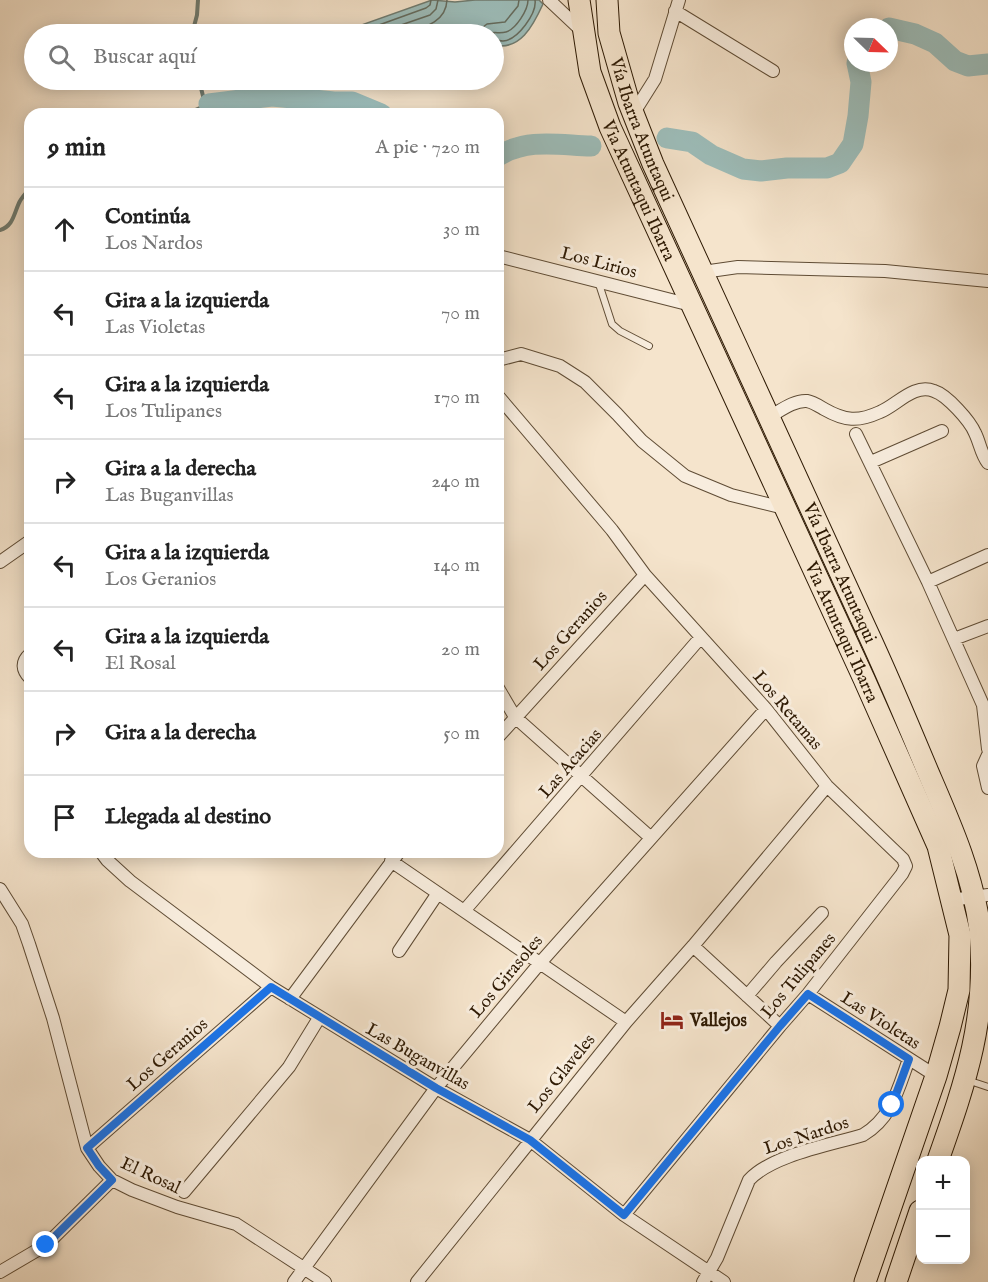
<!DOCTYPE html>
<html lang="es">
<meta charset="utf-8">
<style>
body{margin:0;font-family:"IM FELL English",serif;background:#f6f6f6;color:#222}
.controls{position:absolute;right:18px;bottom:18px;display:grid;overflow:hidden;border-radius:12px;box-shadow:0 3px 15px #0003}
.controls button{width:54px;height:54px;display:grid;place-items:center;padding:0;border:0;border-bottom:2px solid #e0e0e0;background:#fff;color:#222;font:30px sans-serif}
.compass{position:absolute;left:844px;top:18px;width:54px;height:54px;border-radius:50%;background:#fff;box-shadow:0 3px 15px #0003;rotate:113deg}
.stop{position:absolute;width:18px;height:18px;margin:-14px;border:4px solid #1a73e8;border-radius:50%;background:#fff}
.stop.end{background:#1a73e8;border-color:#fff;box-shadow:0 2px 6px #0008}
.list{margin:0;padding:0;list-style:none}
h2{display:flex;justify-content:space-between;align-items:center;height:78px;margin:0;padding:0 24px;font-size:26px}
h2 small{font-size:20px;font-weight:400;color:#767676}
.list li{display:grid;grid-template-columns:39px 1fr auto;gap:18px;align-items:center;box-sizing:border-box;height:84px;padding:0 24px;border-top:2px solid #e0e0e0}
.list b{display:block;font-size:22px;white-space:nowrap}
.list p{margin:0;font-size:20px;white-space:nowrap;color:#767676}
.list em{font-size:20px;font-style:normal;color:#767676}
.icon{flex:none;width:33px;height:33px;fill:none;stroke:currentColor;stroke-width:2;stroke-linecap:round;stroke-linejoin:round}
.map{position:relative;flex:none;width:988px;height:1282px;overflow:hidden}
.search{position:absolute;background:#fff;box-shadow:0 3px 15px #0003;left:24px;top:24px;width:480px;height:66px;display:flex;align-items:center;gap:15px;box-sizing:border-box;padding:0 21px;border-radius:33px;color:#767676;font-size:22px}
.panel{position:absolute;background:#fff;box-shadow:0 3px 15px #0003;left:24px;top:108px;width:480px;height:750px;border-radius:18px}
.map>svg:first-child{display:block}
.water{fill:#9dbebb;stroke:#707c71;stroke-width:1.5}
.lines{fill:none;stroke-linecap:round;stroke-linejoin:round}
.shore{stroke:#656c5f;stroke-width:1.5}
.stream{stroke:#707c71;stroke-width:4}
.river{stroke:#9dbebb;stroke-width:21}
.service-casing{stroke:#5f4c35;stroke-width:8}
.minor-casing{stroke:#5f4c35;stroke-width:14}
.trunk-casing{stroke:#2d1903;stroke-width:23}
.service{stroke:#f8edde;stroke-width:6}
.minor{stroke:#f8edde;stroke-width:12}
.trunk{stroke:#f5e4cc;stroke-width:21}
.route{stroke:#1a73e8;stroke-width:8}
.labels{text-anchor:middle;stroke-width:6;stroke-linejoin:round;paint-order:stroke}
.street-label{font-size:18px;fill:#2d1903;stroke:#f8edde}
.poi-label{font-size:18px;font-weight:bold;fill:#2d1903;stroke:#f8edde;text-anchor:start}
</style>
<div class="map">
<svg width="988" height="1282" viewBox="0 0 988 1282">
<rect width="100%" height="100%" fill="#f5e4cc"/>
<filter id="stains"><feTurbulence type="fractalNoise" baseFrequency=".00333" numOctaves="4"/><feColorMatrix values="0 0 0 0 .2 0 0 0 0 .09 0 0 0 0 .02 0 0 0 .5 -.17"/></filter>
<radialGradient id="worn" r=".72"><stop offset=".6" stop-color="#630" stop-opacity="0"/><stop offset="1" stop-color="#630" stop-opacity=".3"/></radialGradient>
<!-- water -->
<path class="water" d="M432 0 455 2 475 0H539L543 4C533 26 520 51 494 45V34H347L350 29Z"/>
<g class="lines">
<!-- shore -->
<path class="shore" d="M354 34 426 8 430 5 431 0
M375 34 430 15 436 9 438 0
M402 34C421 28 446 24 447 0
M474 34 487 24 505 22 518 6 519 0
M486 34C494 31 499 34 506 32 516 29 528 10 528 0
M494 39C497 40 500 41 503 41 518 40 537 13 535 0"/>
<!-- stream -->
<path class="stream" d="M192 34 197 15 198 0
M186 114 209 104 203 96 199 80
M0 230C14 226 14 212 20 201 23 196 27 192 30 188"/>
<!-- river -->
<path class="river" d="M889 28 915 34 935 43 955 61 968 66 988 64
M209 104 272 96 334 102H352L381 114
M667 138 692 142 711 155 743 169 761 171 787 168H827L840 163 853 144 858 116 861 82 857 63
M498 156C528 138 558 145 591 146"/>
<!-- service casing -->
<g class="service-casing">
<path id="service" d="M598 281 612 324 620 331 649 346
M967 1080 988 1087"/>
</g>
<!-- minor casing -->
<g class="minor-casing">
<path id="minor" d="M549 0 583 32
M675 11 773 71
M633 114 655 79 679 0
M498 256 691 305
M703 272 738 267 885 271 988 281
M498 360 521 354 560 366 585 382 617 414 642 441 685 476 731 495 784 508
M498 396 612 530 645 575 766 709 827 786 903 859 906 866 902 874 808 994 780 1026 624 1215
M769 417C780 411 794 400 807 401 813 402 819 406 824 409 845 421 858 422 880 412 897 405 914 383 934 391 947 395 970 421 975 433 980 443 981 454 988 463
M856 434 928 582 983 705 988 749
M871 462 942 431
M0 562 30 541
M928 582 988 555
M954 639 988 626
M30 654C21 662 22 670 30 678
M498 688 515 717 650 837
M498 737 645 575
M988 755 983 766 988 788
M101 852 107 860 130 881 271 987 436 1088 530 1140 624 1215 724 1282
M391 861 626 1022
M0 889 22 924 29 944 53 1018 87 1148 99 1166 112 1180 132 1190 177 1207 236 1224 325 1282
M951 900 988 895
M464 911 701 637
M693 946 780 1026
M399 951 438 893
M808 994 936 1076
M747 996 776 962 822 913
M290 999 399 852
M87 1148 271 987
M184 1192 289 1067 319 1018
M0 1272 46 1245 112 1180
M294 1282 436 1088 540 963 766 709
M417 1282 626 1022 693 946 827 786
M703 1282 717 1258 749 1180C772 1155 830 1145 863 1135 892 1118 898 1089 909 1059"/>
</g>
<!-- trunk casing -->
<g class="trunk-casing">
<g id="trunk">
<path id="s1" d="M579 0 590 72 610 127 864 679 938 846 960 935 959 990 950 1027 936 1076 865 1282"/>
<path id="s2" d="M607 0 609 33 629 103 653 164C724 319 795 474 866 629 888 676 908 724 928 772 950 823 973 874 980 930 988 1017 966 1081 938 1160"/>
<path d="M896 1282 920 1211"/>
</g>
</g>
<!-- service -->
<use href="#service" class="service"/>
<!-- minor -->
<use href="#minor" class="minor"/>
<!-- trunk -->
<use href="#trunk" class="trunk"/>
</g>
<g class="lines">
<!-- route -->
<path class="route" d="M46 1245 112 1180 99 1166 87 1148 271 987 436 1088 530 1140 624 1215 780 1026 808 994 909 1059 892 1105"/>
</g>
<!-- icons -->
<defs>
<g id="hotel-bare" transform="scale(1.8)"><path d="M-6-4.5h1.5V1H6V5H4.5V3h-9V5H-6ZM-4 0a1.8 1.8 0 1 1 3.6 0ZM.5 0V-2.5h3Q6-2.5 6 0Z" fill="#8f2418" stroke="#f8edde" stroke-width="2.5" paint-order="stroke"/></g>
</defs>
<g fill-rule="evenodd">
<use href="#hotel-bare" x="672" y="1020"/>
</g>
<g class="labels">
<!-- street labels -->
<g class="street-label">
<text dy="6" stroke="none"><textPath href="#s2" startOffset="135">Vía Ibarra Atuntaqui</textPath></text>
<text dy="6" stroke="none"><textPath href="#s1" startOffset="201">Via Atuntaqui Ibarra</textPath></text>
<text transform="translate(599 262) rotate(15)" y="6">Los Lirios</text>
<text dy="6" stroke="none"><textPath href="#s2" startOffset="621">Vía Ibarra Atuntaqui</textPath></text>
<text transform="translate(570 630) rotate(-48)" y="6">Los Geranios</text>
<text dy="6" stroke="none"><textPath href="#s1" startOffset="687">Via Atuntaqui Ibarra</textPath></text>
<text transform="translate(788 710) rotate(50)" y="6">Los Retamas</text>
<text transform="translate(570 763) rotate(-49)" y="6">Las Acacias</text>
<text transform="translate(798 975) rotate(-50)" y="6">Los Tulipanes</text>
<text transform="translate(506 976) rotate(-50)" y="6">Los Girasoles</text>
<text transform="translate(881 1020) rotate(33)" y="6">Las Violetas</text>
<text transform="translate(167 1054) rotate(-41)" y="6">Los Geranios</text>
<text transform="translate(418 1056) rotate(30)" y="6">Las Buganvillas</text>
<text transform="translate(561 1073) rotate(-51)" y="6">Los Glaveles</text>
<text transform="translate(806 1135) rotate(-18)" y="6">Los Nardos</text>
<text transform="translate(151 1175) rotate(25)" y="6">El Rosal</text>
</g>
<!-- poi labels -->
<g class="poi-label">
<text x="690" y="1026">Vallejos</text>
</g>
</g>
<rect width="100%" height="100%" filter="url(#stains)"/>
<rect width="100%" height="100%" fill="url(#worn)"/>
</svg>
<div class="controls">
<button>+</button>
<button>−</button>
</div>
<svg class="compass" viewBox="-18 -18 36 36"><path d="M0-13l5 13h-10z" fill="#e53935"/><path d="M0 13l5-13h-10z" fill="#767676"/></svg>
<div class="stop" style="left:892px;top:1105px"></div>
<div class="stop end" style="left:46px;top:1245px"></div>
<div class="search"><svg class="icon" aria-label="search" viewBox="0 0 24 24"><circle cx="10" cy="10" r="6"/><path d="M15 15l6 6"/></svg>Buscar aquí</div>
<section class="panel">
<h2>9 min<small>A pie · 720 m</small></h2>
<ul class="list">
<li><svg class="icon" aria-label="ahead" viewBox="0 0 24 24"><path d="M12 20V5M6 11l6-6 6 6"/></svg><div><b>Continúa</b><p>Los Nardos</p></div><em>30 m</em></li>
<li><svg class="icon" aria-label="left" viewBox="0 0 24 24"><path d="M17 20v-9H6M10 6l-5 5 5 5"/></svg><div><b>Gira a la izquierda</b><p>Las Violetas</p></div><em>70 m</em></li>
<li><svg class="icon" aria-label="left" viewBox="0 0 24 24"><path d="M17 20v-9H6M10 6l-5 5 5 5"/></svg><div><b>Gira a la izquierda</b><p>Los Tulipanes</p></div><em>170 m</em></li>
<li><svg class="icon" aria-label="right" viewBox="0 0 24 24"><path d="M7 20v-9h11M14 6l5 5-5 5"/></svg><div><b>Gira a la derecha</b><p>Las Buganvillas</p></div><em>240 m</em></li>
<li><svg class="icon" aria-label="left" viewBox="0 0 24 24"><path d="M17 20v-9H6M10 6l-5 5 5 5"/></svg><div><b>Gira a la izquierda</b><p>Los Geranios</p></div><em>140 m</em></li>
<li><svg class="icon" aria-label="left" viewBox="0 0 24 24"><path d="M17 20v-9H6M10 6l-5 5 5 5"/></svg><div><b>Gira a la izquierda</b><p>El Rosal</p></div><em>20 m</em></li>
<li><svg class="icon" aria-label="right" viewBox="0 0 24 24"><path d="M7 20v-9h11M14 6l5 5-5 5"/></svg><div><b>Gira a la derecha</b></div><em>50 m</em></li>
<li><svg class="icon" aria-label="arrive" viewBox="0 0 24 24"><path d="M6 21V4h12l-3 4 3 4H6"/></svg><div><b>Llegada al destino</b></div></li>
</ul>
</section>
</div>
